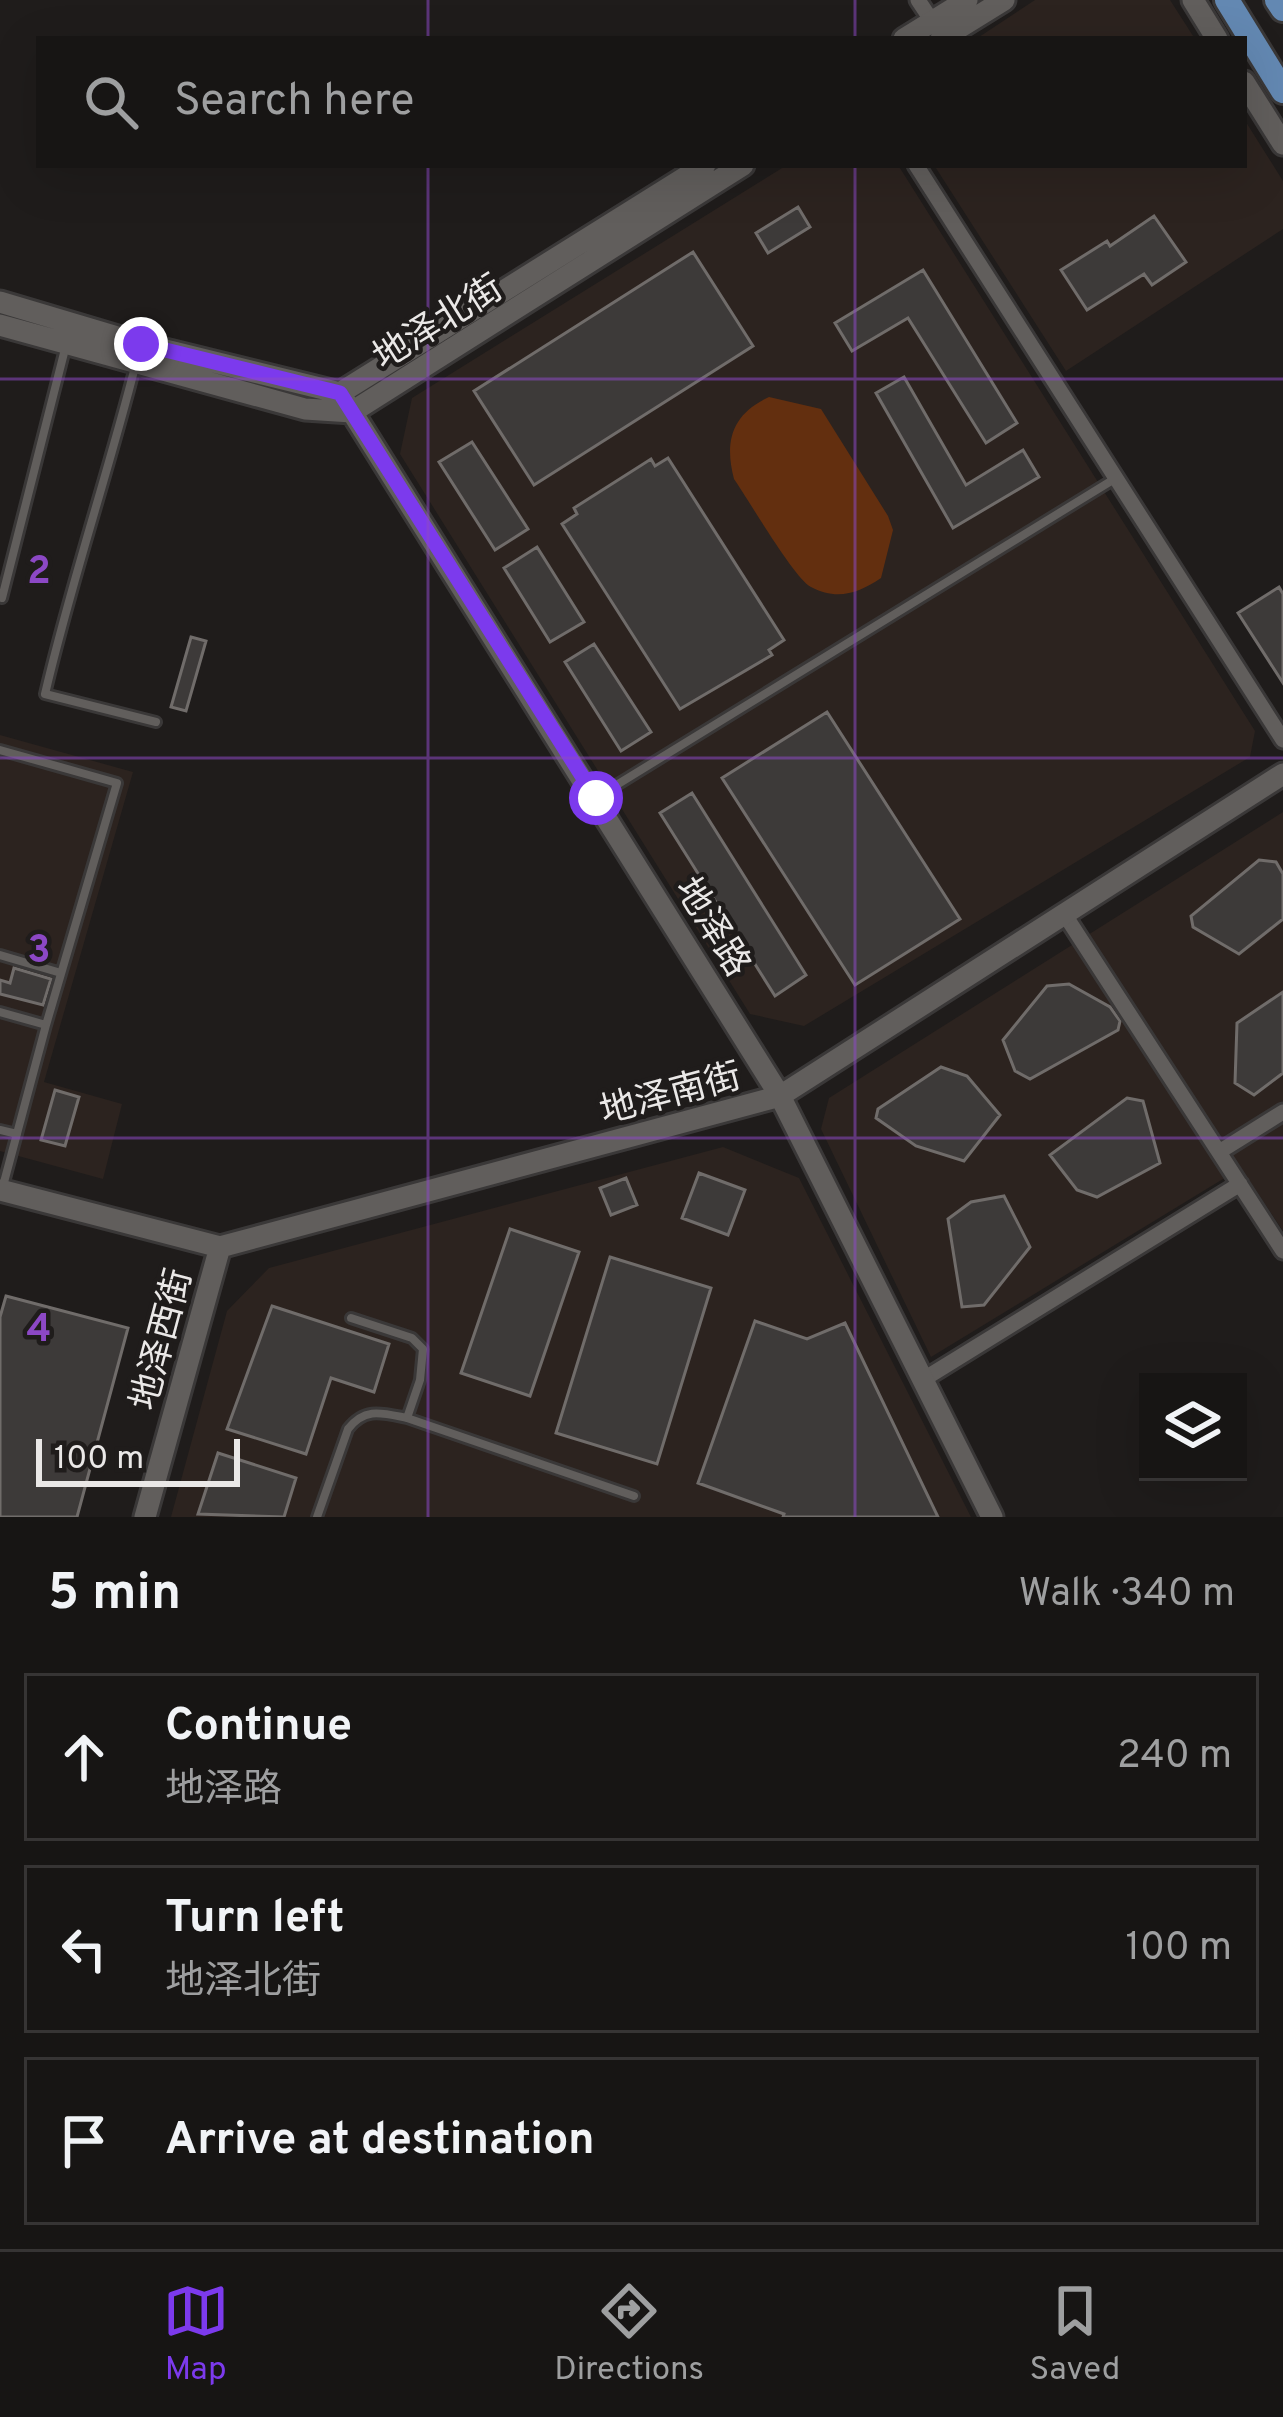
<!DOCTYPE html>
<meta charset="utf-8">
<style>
body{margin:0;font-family:Overpass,"Noto Sans SC",sans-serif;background:#201e1d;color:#f1f3f6}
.controls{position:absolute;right:36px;bottom:36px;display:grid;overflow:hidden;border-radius:0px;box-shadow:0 12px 48px #0002}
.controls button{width:108px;height:108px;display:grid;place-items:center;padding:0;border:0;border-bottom:3px solid #363434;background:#171514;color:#f1f3f6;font:60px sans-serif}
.scale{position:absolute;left:36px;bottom:30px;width:204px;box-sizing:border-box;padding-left:12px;border:6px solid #eae8e7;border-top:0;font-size:33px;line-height:42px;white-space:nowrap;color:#eae8e7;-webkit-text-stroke:9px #1f1c1b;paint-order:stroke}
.stop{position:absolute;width:36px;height:36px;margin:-27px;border:9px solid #7c3aed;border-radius:50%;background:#fff}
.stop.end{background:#7c3aed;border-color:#fff;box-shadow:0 3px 12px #0008}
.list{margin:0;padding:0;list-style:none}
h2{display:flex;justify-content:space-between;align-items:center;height:156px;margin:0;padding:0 48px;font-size:51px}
h2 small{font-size:39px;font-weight:400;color:#9e9fa0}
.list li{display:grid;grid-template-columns:78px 1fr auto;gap:36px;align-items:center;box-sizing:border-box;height:168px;margin:0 24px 24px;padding:0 24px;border:3px solid #363434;border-radius:0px}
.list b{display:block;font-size:45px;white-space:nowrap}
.list p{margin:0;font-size:39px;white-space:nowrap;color:#9e9fa0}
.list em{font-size:39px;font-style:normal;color:#9e9fa0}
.icon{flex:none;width:66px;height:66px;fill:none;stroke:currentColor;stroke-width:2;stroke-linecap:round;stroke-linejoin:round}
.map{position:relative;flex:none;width:1283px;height:1517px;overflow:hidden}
.search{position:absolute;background:#171514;box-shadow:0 12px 48px #0002;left:36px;right:36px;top:36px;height:132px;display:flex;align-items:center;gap:30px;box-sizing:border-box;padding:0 42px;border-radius:0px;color:#9e9fa0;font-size:45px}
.sheet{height:732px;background:#171514}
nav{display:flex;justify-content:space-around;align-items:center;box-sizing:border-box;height:168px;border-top:3px solid #363434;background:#171514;font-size:33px;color:#9e9fa0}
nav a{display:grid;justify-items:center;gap:6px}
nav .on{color:#7c3aed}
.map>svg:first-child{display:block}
.built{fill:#2c231f}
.green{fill:#632f0f}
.building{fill:#3d3a39;stroke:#706c6a;stroke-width:3}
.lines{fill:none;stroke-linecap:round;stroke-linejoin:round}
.lane-casing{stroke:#3a3838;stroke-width:14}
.street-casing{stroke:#3a3838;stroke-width:21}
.secondary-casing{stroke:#3a3838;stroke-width:27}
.primary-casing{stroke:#3a3838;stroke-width:30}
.lane{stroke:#615e5c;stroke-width:8}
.street{stroke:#615e5c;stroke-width:15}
.secondary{stroke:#615e5c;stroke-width:21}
.primary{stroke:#6388b2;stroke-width:24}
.route{stroke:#7c3aed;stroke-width:15}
.grid{fill:none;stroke:#8c48c5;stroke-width:3;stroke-opacity:0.55}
.labels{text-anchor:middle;stroke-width:9;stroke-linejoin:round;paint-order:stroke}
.street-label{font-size:36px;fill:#eae8e7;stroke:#1f1c1b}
.grid-label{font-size:39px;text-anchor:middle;font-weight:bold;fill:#8c48c5;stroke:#1f1c1b;stroke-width:9;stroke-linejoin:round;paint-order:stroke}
</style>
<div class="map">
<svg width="1283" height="1517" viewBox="0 0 1283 1517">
<rect width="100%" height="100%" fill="#1f1c1b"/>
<!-- built -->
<path class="built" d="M1035 0H1170L1195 39H976Z
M1244 119 1283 181V229L1066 371 934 165H1244Z
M787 165H898L1255 731 1250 757 804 1026 750 1014 400 454 412 398Z
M0 735 133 772 44 1082 122 1104 103 1179 0 1151Z
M1283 812V1231L1241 1168 931 1357 821 1129 829 1098Z
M723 1147 799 1178 971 1517H171L227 1311 269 1268Z"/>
<!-- green -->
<path class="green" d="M769 397 821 409 888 516 893 530 881 578C859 593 837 601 811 587 794 578 748 499 734 479 724 441 732 414 769 397Z"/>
<!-- building -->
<path class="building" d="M798 207 810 227 768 253 756 233Z
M1154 216 1186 262 1152 285 1144 274 1087 310 1061 270 1107 241 1110 246Z
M693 252 753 346 534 485 474 391Z
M923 270 1017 423 986 443 908 318 852 351 835 323Z
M904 377 966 485 1023 450 1039 477 953 528 876 393Z
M472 442 528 529 495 550 439 462Z
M668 458 784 640 769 650 772 655 680 709 562 524 577 514 574 508 651 459 655 466Z
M537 547 584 622 550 642 504 568Z
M1279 587 1283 594V683L1238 613Z
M191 637 206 641 186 711 171 707Z
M594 644 651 732 621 751 565 662Z
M827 712 960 919 855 985 722 778Z
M692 793 806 975 775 996 660 813Z
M1259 860 1276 862 1283 874V919L1239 954 1193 927 1191 916Z
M14 968 51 979 43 1005 0 994V980L10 983Z
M1069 984 1110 1007 1120 1021 1118 1030 1030 1079 1015 1071 1003 1040 1047 986Z
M1283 992V1073L1254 1095 1235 1083 1237 1023Z
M941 1067 967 1076 1000 1115 964 1161 916 1146 876 1118 878 1109Z
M55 1090 79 1097 65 1146 41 1140Z
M1127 1098 1143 1101 1160 1163 1097 1197 1077 1190 1050 1155Z
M699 1173 745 1190 728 1235 682 1218Z
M626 1178 637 1205 611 1215 600 1188Z
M1004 1196 1030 1247 984 1305 962 1307 948 1219 971 1202Z
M510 1229 579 1252 530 1396 461 1373Z
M610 1257 711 1288 657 1464 556 1433Z
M6 1296 128 1328 77 1517H0V1317Z
M272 1306 389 1344 374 1392 331 1378 306 1454 227 1429Z
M755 1321 807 1339 845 1323 938 1517H783L784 1514 698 1483Z
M218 1453 296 1478 284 1517 198 1514Z"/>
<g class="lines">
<!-- lane casing -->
<g class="lane-casing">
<path id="lane" d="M136 363C108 474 71 582 45 694L156 722
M2 598 65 349
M0 750 117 783 46 1025
M597 797 1116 478
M0 955 61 973
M0 1012 46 1025 3 1186
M0 1130 17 1134
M351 1318 412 1338 423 1349 420 1380 407 1418
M317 1517 348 1429C365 1407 382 1413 407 1418L634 1496"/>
</g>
<!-- street casing -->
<g class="street-casing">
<path id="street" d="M918 0 932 21
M916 165 1283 740
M1065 915 1283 1251
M1219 1152 1283 1112
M924 1379 1240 1184"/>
</g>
<!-- secondary casing -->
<g class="secondary-casing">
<path id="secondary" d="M1193 0 1217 39
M904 39 967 0
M941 39 1004 0
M1244 82 1283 144
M0 302 141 344 340 393 705 165
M0 325 305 409 352 412 743 165
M340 393 780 1096 992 1517
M0 1190 220 1247 780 1096 1283 774
M145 1517 220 1247"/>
</g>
<!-- primary casing -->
<g class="primary-casing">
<path id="primary" d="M1227 0 1283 91
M1277 0 1283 9"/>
</g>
<!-- lane -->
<use href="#lane" class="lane"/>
<!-- street -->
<use href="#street" class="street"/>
<!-- secondary -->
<use href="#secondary" class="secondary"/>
<!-- primary -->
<use href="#primary" class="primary"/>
</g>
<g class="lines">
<!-- route -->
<path class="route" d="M141 344 340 393 596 798"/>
</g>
<!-- grid -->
<path class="grid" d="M428 0V39M855 0V39M428 165V1517M855 165V1517M0 379H1283M0 758H1283M0 1138H1283"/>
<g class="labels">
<!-- street labels -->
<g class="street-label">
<text transform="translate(437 321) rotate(-32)" y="13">地泽北街</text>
<text transform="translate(714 926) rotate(58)" y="13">地泽路</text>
<text transform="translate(670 1092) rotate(-15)" y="13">地泽南街</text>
<text transform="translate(160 1339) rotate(-75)" y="13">地泽西街</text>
</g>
</g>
<g class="grid-label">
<text x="39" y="583">2</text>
<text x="39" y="962">3</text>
<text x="39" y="1341">4</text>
</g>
</svg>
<div class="controls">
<button><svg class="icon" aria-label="layers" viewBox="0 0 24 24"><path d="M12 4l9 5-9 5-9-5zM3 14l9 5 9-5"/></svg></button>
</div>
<div class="scale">100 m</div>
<div class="stop" style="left:596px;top:798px"></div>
<div class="stop end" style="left:141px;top:344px"></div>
<div class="search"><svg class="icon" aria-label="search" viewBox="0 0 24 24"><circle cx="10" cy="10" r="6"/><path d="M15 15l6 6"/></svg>Search here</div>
</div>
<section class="sheet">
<h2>5 min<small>Walk · 340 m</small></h2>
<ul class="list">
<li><svg class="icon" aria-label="ahead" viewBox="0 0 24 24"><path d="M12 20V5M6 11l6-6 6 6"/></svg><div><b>Continue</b><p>地泽路</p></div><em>240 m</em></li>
<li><svg class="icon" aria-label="left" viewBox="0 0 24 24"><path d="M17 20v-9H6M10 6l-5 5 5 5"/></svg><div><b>Turn left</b><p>地泽北街</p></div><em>100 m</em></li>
<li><svg class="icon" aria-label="arrive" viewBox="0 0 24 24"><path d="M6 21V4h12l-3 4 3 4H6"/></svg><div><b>Arrive at destination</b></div></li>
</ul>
</section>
<nav>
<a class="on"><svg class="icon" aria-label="map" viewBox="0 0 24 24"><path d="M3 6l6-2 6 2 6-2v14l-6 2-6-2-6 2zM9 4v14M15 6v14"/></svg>Map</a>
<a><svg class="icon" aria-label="directions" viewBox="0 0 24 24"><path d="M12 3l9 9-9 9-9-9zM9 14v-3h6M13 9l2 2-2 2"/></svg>Directions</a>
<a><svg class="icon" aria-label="saved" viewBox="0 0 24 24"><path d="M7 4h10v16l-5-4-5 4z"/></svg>Saved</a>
</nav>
